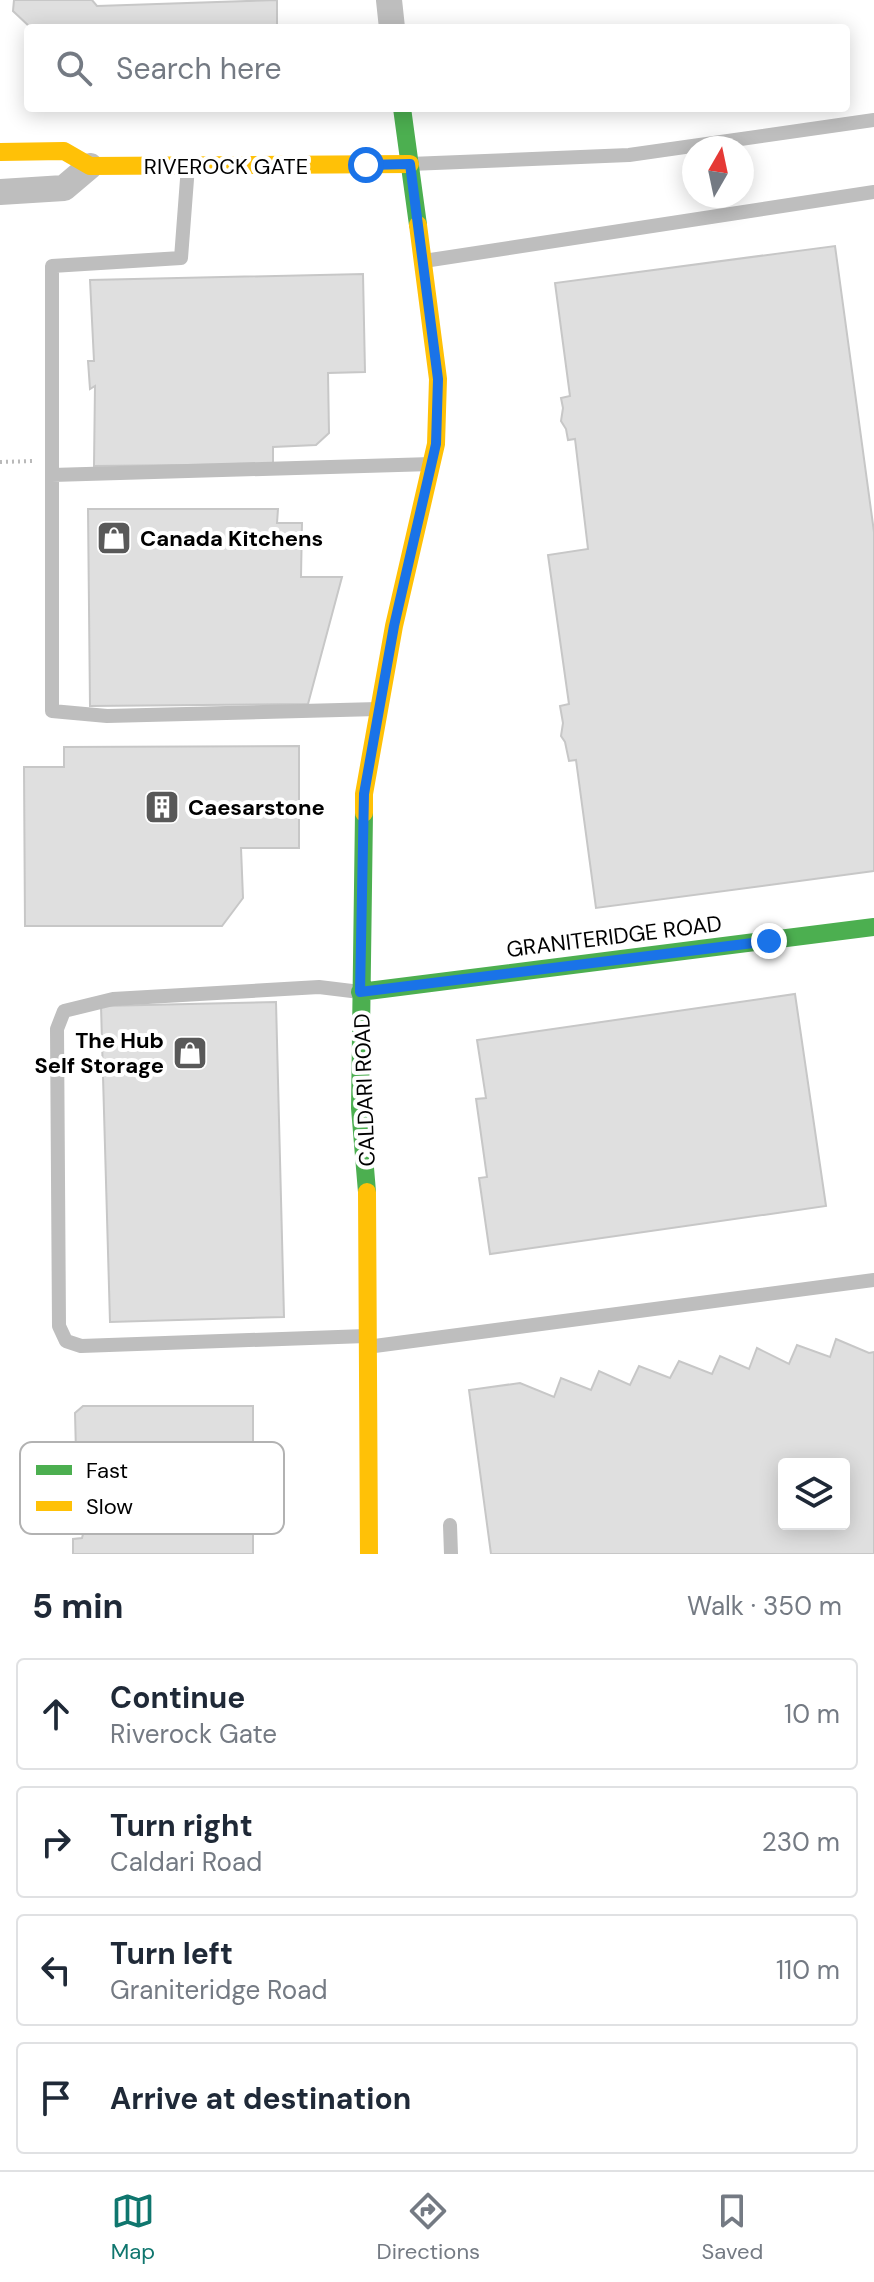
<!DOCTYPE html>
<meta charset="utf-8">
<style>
body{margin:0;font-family:"DM Sans",sans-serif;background:#f6f6f7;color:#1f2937}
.controls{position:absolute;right:24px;bottom:24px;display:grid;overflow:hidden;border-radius:8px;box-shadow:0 4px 20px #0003}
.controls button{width:72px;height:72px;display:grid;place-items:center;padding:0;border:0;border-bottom:2px solid #e0e1e3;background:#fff;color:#1f2937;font:40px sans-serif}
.compass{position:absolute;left:682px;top:136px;width:72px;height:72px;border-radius:50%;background:#fff;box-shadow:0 4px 20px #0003;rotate:9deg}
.stop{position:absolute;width:24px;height:24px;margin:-18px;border:6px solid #1a73e8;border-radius:50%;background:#fff}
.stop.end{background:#1a73e8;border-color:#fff;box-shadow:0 2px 8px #0008}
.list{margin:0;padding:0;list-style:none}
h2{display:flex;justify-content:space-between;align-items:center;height:104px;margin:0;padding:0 32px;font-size:34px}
h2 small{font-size:26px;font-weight:400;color:#747a83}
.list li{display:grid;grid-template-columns:52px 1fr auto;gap:24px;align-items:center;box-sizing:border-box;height:112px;margin:0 16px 16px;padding:0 16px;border:2px solid #e0e1e3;border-radius:8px}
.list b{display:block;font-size:30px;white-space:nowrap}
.list p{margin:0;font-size:26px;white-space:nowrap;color:#747a83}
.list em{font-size:26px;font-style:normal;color:#747a83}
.icon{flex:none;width:44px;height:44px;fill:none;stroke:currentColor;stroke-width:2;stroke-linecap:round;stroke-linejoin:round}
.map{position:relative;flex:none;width:874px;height:1554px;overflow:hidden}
.search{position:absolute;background:#fff;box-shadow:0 4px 20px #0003;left:24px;right:24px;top:24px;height:88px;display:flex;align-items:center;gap:20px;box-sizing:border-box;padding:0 28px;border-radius:8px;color:#747a83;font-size:30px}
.sheet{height:616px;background:#fff}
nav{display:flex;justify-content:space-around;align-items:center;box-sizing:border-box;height:112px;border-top:2px solid #e0e1e3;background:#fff;font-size:22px;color:#747a83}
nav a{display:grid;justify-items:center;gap:4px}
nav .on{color:#0f766e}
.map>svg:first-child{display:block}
.building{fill:#dfdfdf;stroke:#c7c7c7;stroke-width:2;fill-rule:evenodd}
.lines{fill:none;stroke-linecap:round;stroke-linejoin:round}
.path{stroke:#b9b9b9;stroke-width:4;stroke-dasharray:2 4;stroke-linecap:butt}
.lane{stroke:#bebebe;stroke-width:14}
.street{stroke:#bebebe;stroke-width:26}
.fast{stroke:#4caf50;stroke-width:18}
.slow{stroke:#ffc107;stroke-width:18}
.route{stroke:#1a73e8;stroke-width:10}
.labels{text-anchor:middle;stroke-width:8;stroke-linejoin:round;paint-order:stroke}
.street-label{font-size:22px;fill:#000;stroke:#fff}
.poi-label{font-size:22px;font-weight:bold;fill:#000;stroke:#fff;text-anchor:start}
.key{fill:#fff;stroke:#b2b2b2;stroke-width:2}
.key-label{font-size:22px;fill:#000}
</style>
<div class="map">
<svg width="874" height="1554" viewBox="0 0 874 1554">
<rect width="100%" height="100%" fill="#fff"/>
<!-- building -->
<path class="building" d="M14 0H92L97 6 277 0V28H31L13 11Z
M835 246 874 532V871L596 908 576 760 569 761 565 742 561 736 563 723 560 706 569 704 548 555 588 549 575 439 568 440 566 429 561 421 563 408 561 398 570 396 555 283Z
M363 274 365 372 328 373 329 433 316 445 273 447V464L94 466 95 386 90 389 88 361H94L90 280Z
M88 509H278L277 523H302L301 577H342L308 704 90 706Z
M299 746V848H241L243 898 222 926H25L24 767H64V747Z
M795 994 826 1206 490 1254 479 1178 487 1177 476 1099 486 1098 477 1040Z
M276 1002 284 1317 110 1322 101 1006Z
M836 1339 869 1353 874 1352V1554H491L469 1390 520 1383 554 1397 561 1378 591 1390 599 1371 630 1385 639 1366 670 1378 679 1361 712 1374 720 1356 749 1369 757 1348 789 1364 797 1345 830 1357ZM784 1464H844V1524H784Z
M83 1406H253V1554H73V1539L82 1538 83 1534 78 1533 75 1413Z"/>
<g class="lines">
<!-- path -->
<path class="path" d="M0 462 34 461"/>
<!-- lane -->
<path class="lane" d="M410 164 629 155 874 120
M188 166 181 258 52 266V711L107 716 378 709
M424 261 874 192
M52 475 432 464
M360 992 319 987 113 999 64 1011 57 1029 59 1326 66 1341 81 1346 366 1336
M367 1347 874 1280
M450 1525 451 1554"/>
<!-- street -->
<path class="street" d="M389 0 392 28
M0 192 64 188 90 166"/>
<!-- fast -->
<path class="fast" d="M402 108 418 225
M364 813 360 1108 367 1192
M360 992 874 927"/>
<!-- slow -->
<path class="slow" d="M0 152 64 151 90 166 410 164
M364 813V794L394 626 436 444 438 379 418 225
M367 1192 369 1554"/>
</g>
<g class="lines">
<!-- route -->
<path class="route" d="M366 165 410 164 438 379 436 444 394 626 364 794 360 992 769 941"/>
</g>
<!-- icons -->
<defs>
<g id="shop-square" transform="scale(1.8)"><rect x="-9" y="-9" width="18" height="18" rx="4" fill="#595959" stroke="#fff"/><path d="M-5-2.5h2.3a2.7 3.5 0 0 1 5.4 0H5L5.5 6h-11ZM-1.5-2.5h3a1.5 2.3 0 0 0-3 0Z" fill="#fff"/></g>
<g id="building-square" transform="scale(1.8)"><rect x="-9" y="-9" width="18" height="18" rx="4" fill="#595959" stroke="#fff"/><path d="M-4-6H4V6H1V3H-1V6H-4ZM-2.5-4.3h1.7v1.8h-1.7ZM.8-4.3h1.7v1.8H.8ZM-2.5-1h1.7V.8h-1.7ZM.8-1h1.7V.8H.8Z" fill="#fff"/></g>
</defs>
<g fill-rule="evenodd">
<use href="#shop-square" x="114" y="538"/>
<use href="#building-square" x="162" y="807"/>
<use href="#shop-square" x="190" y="1053"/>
</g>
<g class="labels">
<!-- street labels -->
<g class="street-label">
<text x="226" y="174">RIVEROCK GATE</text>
<text transform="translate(614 936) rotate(-7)" y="8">GRANITERIDGE ROAD</text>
<text transform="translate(364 1090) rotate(-92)" y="8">CALDARI ROAD</text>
</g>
<!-- poi labels -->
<g class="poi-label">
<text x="140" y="546">Canada Kitchens</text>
<text x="188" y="815">Caesarstone</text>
<text x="164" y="1048" text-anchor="end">The Hub<tspan x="164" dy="25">Self Storage</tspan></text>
</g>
</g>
<!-- legend -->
<rect x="20" y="1442" width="264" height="92" rx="12" class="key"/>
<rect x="36" y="1465" width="36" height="10" fill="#4caf50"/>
<rect x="36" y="1501" width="36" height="10" fill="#ffc107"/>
<g class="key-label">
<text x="86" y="1478">Fast</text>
<text x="86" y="1514">Slow</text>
</g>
</svg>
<div class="controls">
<button><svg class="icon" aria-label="layers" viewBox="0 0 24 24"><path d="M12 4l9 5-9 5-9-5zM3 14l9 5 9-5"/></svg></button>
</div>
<svg class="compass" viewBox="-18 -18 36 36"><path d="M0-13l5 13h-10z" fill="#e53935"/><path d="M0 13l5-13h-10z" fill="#747a83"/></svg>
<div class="stop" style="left:366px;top:165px"></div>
<div class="stop end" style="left:769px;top:941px"></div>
<div class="search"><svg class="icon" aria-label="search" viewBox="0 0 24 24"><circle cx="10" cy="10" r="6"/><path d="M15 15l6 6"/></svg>Search here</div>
</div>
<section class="sheet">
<h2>5 min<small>Walk · 350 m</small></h2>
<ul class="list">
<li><svg class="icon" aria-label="ahead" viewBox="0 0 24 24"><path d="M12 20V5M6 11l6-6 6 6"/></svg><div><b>Continue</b><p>Riverock Gate</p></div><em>10 m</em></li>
<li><svg class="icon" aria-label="right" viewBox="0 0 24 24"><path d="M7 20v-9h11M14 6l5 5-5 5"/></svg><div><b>Turn right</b><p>Caldari Road</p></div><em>230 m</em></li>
<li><svg class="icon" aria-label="left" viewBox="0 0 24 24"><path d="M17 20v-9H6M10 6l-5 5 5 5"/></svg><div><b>Turn left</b><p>Graniteridge Road</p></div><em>110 m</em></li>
<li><svg class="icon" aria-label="arrive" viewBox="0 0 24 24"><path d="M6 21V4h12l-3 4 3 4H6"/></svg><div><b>Arrive at destination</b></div></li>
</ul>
</section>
<nav>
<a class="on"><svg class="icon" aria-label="map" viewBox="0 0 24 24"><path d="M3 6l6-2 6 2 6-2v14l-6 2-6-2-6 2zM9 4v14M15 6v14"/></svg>Map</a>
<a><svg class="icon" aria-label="directions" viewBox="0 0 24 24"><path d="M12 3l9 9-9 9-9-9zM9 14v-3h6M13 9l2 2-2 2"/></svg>Directions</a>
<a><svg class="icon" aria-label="saved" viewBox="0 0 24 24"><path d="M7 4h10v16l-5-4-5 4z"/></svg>Saved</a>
</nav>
